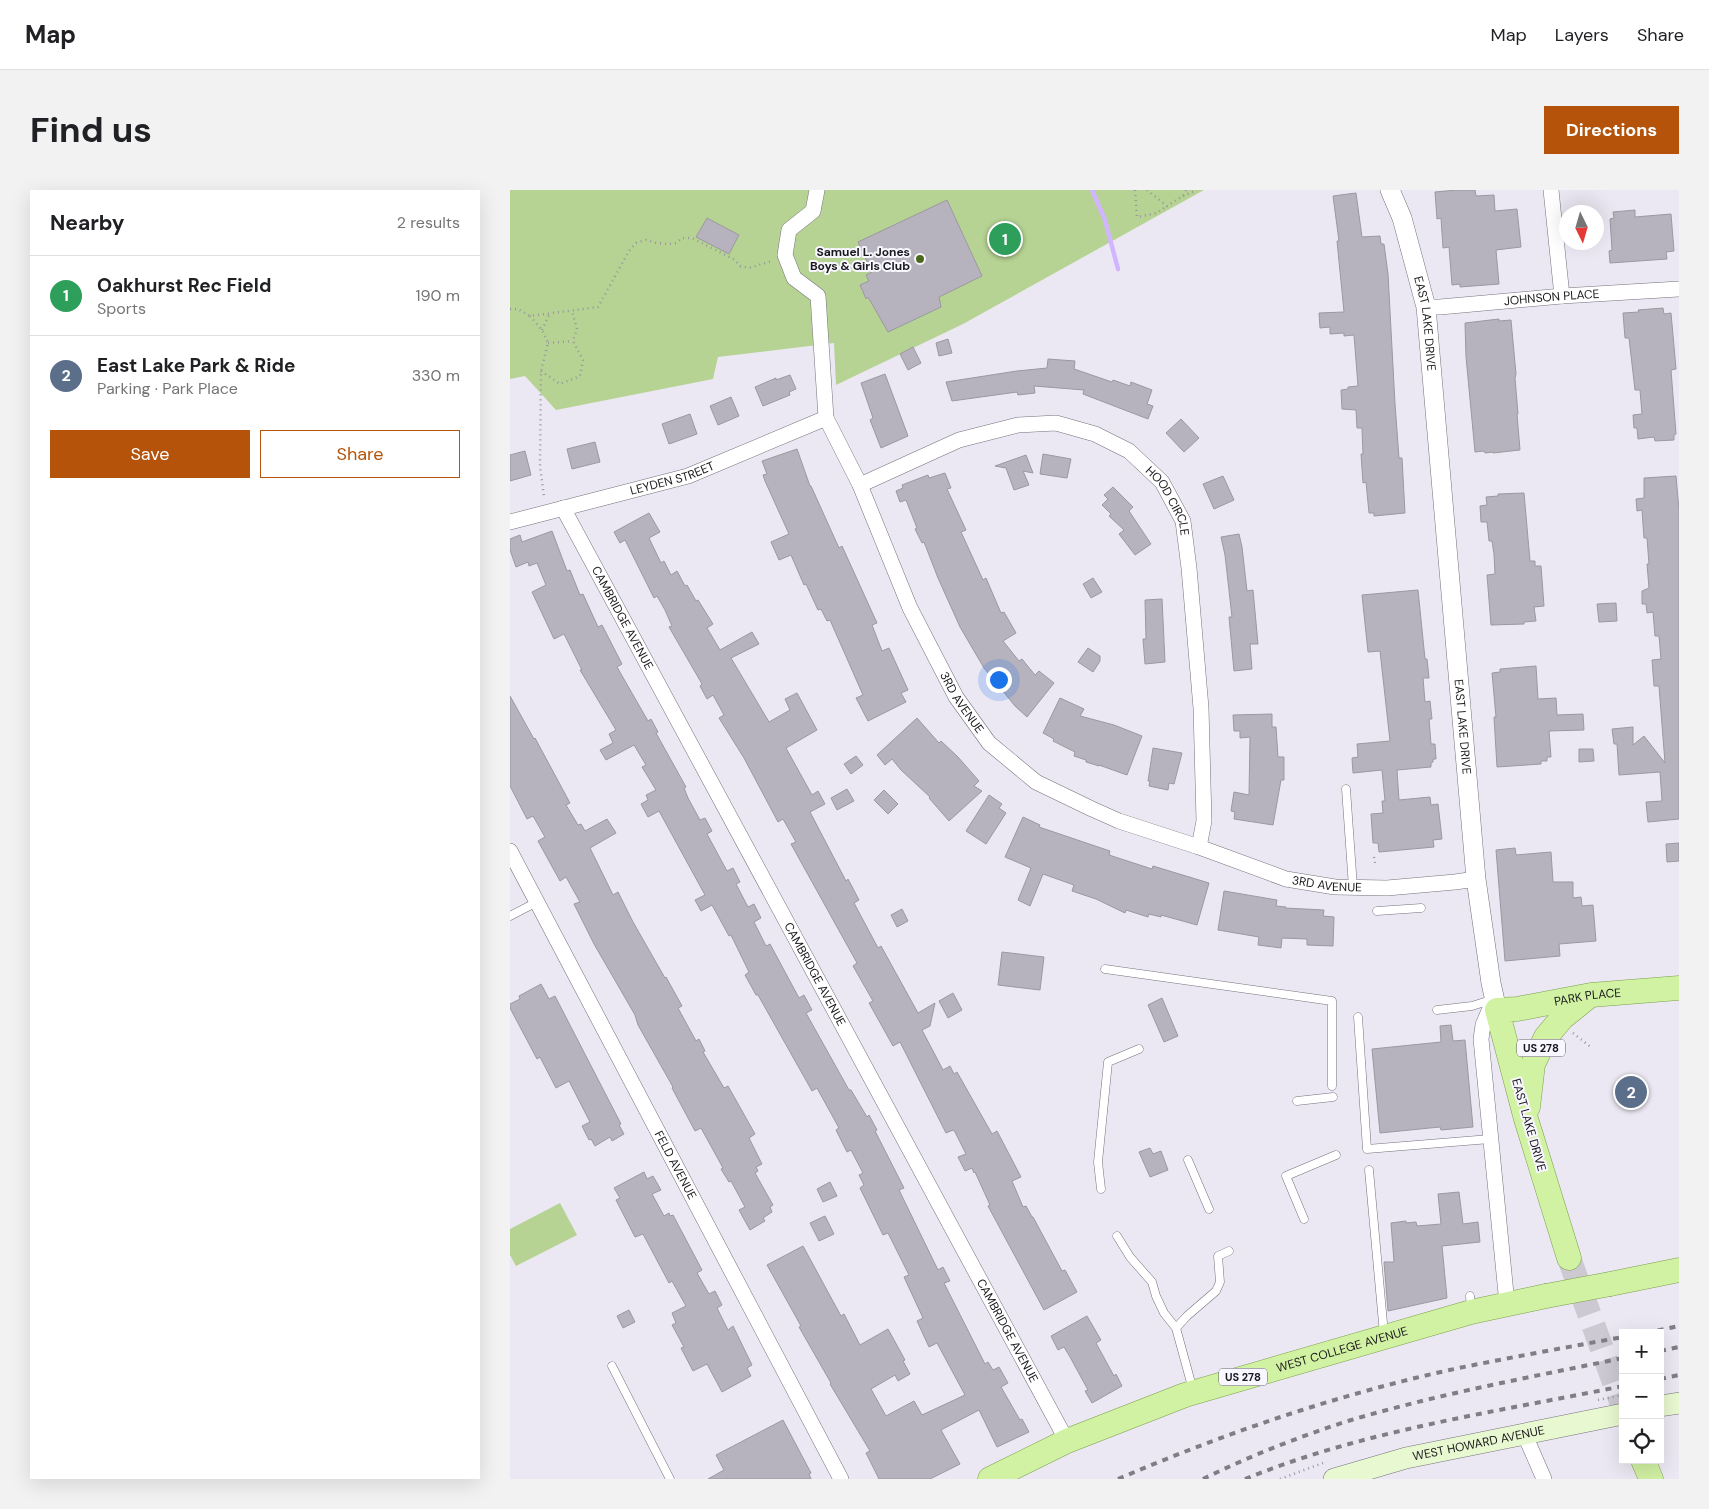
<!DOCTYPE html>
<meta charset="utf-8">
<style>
body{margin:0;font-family:"DM Sans",sans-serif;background:#f2f2f2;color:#202124}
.controls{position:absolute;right:15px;bottom:15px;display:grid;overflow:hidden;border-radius:0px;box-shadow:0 5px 20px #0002}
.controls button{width:45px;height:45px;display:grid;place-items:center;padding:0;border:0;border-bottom:1px solid #e0e0e0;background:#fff;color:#202124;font:25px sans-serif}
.compass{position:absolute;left:1049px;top:15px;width:45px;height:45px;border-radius:50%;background:#fff;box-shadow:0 5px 20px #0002;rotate:175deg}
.you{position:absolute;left:488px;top:489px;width:18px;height:18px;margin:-12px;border:4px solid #fff;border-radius:50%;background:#1a73e8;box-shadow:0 0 0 8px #1a73e833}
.badge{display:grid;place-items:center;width:32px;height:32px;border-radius:50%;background:#b45309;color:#fff;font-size:16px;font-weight:700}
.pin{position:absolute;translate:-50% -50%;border:2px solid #fff;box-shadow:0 1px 5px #0006}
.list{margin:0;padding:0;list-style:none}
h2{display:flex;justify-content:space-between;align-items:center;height:65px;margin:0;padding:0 20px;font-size:21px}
h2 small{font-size:16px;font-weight:400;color:#757577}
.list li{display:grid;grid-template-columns:32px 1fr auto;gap:15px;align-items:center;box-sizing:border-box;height:80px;padding:0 20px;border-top:1px solid #e0e0e0}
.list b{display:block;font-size:19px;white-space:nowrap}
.list p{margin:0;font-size:16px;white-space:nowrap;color:#757577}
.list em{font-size:16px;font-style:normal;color:#757577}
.actions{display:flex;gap:10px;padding:15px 20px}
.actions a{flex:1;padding:11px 0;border:1px solid #b45309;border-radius:0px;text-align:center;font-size:18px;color:#b45309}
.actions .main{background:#b45309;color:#fff}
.icon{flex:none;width:28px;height:28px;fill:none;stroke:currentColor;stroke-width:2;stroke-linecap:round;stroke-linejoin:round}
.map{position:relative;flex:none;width:1169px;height:1289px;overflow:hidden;border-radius:0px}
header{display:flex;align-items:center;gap:30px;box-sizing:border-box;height:70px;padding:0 25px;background:#fff;border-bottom:1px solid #e0e0e0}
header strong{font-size:24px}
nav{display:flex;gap:28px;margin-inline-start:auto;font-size:18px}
.intro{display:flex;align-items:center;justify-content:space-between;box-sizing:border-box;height:120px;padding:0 30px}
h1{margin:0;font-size:35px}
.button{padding:12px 22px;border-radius:0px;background:#b45309;color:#fff;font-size:18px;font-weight:700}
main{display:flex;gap:30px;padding:0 30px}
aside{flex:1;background:#fff;border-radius:0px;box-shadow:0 5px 20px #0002}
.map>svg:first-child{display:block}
.green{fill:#b6d393}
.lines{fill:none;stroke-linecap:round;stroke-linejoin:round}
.stream{stroke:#d1b6ff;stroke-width:4.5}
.building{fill:#b7b3be;stroke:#9b98a2}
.primary-tunnel{stroke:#ccc9d3;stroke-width:24;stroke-dasharray:24 12;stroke-linecap:butt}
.service-casing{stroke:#75727b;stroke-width:9}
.minor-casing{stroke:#75727b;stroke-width:16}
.tertiary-casing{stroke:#75727b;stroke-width:20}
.secondary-casing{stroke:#75727b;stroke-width:22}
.primary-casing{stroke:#7c9f4c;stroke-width:25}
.path{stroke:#99969e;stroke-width:2.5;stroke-dasharray:1 4;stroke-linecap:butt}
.service{stroke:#fff;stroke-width:8}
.minor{stroke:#fff;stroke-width:15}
.tertiary{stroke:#fff;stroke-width:19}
.secondary{stroke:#e8f8d1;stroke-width:21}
.primary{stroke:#d1f1a3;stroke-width:24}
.rail{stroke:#807e85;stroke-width:4;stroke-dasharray:6 6;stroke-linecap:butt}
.primary-bridge-casing{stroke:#7c9f4c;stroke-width:25;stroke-linecap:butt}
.path-bridge{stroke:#99969e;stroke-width:2.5;stroke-dasharray:1 4;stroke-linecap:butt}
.primary-bridge{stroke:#d1f1a3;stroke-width:24}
.poi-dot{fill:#4b691d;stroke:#f8f6fe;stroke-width:2}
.labels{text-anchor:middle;stroke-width:4;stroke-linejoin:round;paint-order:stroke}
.shield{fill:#f8f6fe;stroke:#5c5b5f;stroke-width:1}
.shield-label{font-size:11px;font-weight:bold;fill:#19181b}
.poi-label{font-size:12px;font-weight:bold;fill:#19181b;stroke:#f8f6fe;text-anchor:end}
.street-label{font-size:12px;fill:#19181b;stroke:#f8f6fe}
</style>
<header>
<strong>Map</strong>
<nav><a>Map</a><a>Layers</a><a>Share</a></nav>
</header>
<div class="intro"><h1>Find us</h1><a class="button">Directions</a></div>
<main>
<aside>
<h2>Nearby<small>2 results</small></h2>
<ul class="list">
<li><span class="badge" style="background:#2e9e5b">1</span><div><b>Oakhurst Rec Field</b><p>Sports</p></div><em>190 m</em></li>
<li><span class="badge" style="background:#5c6f8a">2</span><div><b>East Lake Park &amp; Ride</b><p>Parking · Park Place</p></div><em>330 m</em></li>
</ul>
<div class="actions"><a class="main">Save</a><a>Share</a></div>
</aside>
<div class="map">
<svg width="1169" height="1289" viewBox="0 0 1169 1289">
<rect width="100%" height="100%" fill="#ebe8f3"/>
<!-- green -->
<path class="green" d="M0 0H694L453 134 326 195 324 153 208 167 203 189 46 220 15 186 0 189Z
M50 1013 67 1045 6 1076 0 1065V1039Z"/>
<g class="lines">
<!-- stream -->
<path class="stream" d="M582 0 595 30 608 79"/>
</g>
<!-- building -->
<path class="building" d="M947 0H965L966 6 984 5 985 21 1007 19 1011 57 986 60 989 94 950 97V94L942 95 939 57 933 58 931 28 927 29 925 2Z
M846 3 852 47 870 46 871 54H874L878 84 885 214 889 268H892L895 323 864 326V323H859L856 292 853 293 851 264H853L852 238H847L846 220 832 219 831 200 838 199V197L848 196 844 145 834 146V143L820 144V137L810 138 809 123 834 122 827 51H829L823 6Z
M437 10 472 86 429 107 431 117 378 142 358 107 356 109 350 95 359 91 356 85 362 82 348 52Z
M1125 20V27L1161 24 1164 61 1156 62 1157 69 1100 73 1099 61 1102 60 1100 29 1104 28 1103 22Z
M197 28 229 45 219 64 186 47Z
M1153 118 1154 124 1161 123 1166 179 1161 180 1166 244 1164 245V250L1145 251 1144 247 1128 249 1127 238H1124L1123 225 1132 224 1130 200H1125L1119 148H1115L1113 123 1129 122 1128 120Z
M989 129V131L1001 130 1006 184 1005 188 1008 224H1007L1010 260 983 263V262L975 263 974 261 965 262 956 167 955 133Z
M438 149 442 163 429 166 426 153Z
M403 157 411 173 398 180 390 164Z
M538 169 565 171 564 179 602 192 603 190 620 196 621 192 642 200 637 214 643 216 638 229 573 204 574 200 524 196 525 203 508 205 507 202 442 211 436 192 507 181 537 178Z
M375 184 398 246 371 258 360 230 363 228 351 193Z
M280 185 286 199 279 202 280 205 253 216 245 197 266 188V190Z
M221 207 229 226 208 235 200 216Z
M180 224 187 244 159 254 152 234Z
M671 229 689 248 674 262 656 243Z
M85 252 90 272 62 279 57 259Z
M287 259 300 296H301L329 358 332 356 367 433 362 435 372 461 379 458 398 500 391 503 396 512 358 531 346 508 353 505 320 430 317 431 311 419 308 420 296 394 294 395 281 365 269 370 261 352 279 344 255 291 253 285 257 284 252 271Z
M15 261 21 285 0 291V265Z
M533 264 561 269 557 288 530 284Z
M516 265 523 283 513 281 519 295 504 300 496 278 485 276Z
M435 283 441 298 437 299 456 340 451 342 473 390 476 388 491 423 494 422 506 443 493 451 509 471 512 469 525 485 529 481 544 493 517 527 505 516 474 478 450 437 428 388 414 352 412 353 405 339 407 338 396 310 390 312 386 301 393 298 392 295 418 285 419 288Z
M713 286 724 310 704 319 693 294Z
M1166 286 1169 320V629L1138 632 1136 612 1152 611 1150 582 1109 585 1107 554H1104L1102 539 1123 537V555L1134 546 1155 573 1149 496H1144L1142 470 1151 469 1149 446H1145L1143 422 1137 423 1136 414H1132V401L1139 398 1137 374H1139L1137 348H1134L1132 320 1127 321 1126 309 1134 308V288Z
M603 297 623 317 619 321 641 354 625 365 609 344 614 340 599 326 601 324 592 315 598 309 594 305Z
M1014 303 1020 371H1025V376H1031L1034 416 1024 417 1026 431 1014 432V434L981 435 977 385 985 384 984 364 982 351H979L977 332H971L970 316 977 315 976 307 988 306V304Z
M139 323 150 342 139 348 151 373 154 371 161 385 167 381 175 396 177 395 186 411 188 410 203 434 197 438 210 460 242 442 249 454 221 468 259 532 280 520 275 509 287 503 307 540 276 558 302 605 308 601 315 614 300 622 336 691 338 689 349 710 344 713 368 758 371 756 408 823 425 813 420 836 412 840 433 880 440 876 444 884 447 882 482 944 487 941 511 987 502 991 513 1017 516 1016 522 1027H523L552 1081 555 1080 567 1102 534 1120 478 1016 480 1015 465 982 464 983 462 978 455 981 448 967 456 964 445 942 443 940 436 943 390 852 383 856 359 813 363 811 343 776 347 773 281 654 286 652 273 629 268 632 234 568 209 528 214 525 203 505 197 509 190 496 192 494 159 437 162 436 155 420 147 406 144 408 115 350 110 353 104 342Z
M42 341 57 381 60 380 70 405 73 404 88 437 92 435 112 474 107 477 138 531 141 529 148 542 146 543 176 597 174 598 178 608 190 630 195 628 202 641 197 644 217 681 223 678 230 692 226 694 238 717 244 714 251 728 244 732 256 756 260 754 289 808 294 805 302 820 296 823 339 900H341L357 927 359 925 367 940 365 941 394 998 389 1000 428 1080 433 1077 440 1091 434 1093 475 1174 478 1172 483 1180 489 1177 498 1193 491 1197 510 1230 512 1229 519 1242 487 1257 469 1220 431 1240 450 1274 420 1289H369L356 1263 360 1261 320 1194 321 1193 289 1137 291 1136 257 1075 293 1056 331 1126 334 1124 350 1155 378 1139 395 1170 393 1171 400 1184 388 1191 385 1185 361 1199 376 1226 404 1211 412 1225 455 1205 427 1153 419 1157 407 1131 413 1128 394 1087 399 1085 378 1043 373 1045 350 998 354 995 349 985 353 983 341 960 337 962 326 940 329 938 307 898 302 901 248 805H246L235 785 239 782 221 745 219 746 202 715 191 721 185 710 195 705 149 621 138 627 131 614 138 610 136 605 146 600 132 577 136 575 124 555 96 570 90 560 103 553 99 544 106 540 70 480H72L54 444 44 449 22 402 36 395 27 373 19 376 18 372 6 377 0 360V349L10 345 12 352Z
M729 344 732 357 737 401 743 400 748 454H740L742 479 724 481 719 427H722L715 365 711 347Z
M583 388 592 402 581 408 573 394Z
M908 400 915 469H917L919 488H913L915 512 920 511 922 529H919L921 554H925L926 569H923V572L921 573V577L887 580 889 610 920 607 921 615 928 614 932 649 923 650 924 657 869 662 868 653H863L861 624 873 623 872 611H875L872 580 843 583 842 568 848 567 847 554 880 551 870 461 858 462 852 405Z
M652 409 655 472 635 474 633 449H636L635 410Z
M1106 413 1107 431 1089 432 1087 414Z
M578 458 590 466V471L583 482 568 472Z
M1026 476 1028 509 1046 508 1047 525 1073 524 1074 540 1039 541 1041 567H1037V571H1031V574L987 577 984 527H986L982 483 990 482V479Z
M0 506 24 549 25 548 60 613 56 615 68 635 71 634 75 641 97 629 106 643 80 658 103 705 108 702 123 732 155 788 156 787 172 816 168 818 186 851 189 849 195 861 193 862 214 898 218 896 245 944 239 948 252 974 246 977 248 981 245 983 263 1015 260 1017 262 1022 253 1028 255 1031 240 1040 229 1020 235 1017 221 991 219 992 211 979 213 978 191 938 185 941 162 898 163 897 128 835 125 825 84 754 64 714 70 712 56 687 50 691 28 651 35 647 23 626 17 629 0 596Z
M550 508 574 519 570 526 604 535 632 546 617 585 589 575V576L576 572V570L564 566 565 562 543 551 544 549 533 543Z
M762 524V537H766L768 567H774V590H771L763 635 724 629 725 622 721 621 724 602 739 605 740 547 730 548V541H724L723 525Z
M407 528 429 553 431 551 448 567 469 591 464 596 472 601 439 631 419 608 420 607 391 580 382 569 375 575 367 565Z
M643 558 672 563 664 594 659 593 658 600 639 596 640 591H638Z
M1069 559H1083L1084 571 1069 572Z
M346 566 353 575 341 584 334 574Z
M337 599 344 611 327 620 321 608Z
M374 600 388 614 378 624 364 610Z
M479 605 492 614 489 618 496 623 476 654 456 641Z
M513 627 530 635 529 637 600 661 599 665 642 679 643 676 699 693 687 735 651 725V727L639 724 638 727 616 720 615 723 586 709 562 701 564 695 533 684 520 716 508 710 521 678 495 667Z
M1169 653V671L1157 672 1156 654Z
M1005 658 1006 665 1041 662 1043 692H1063V708L1071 707 1072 716 1083 715 1086 751 1049 754 1050 766 995 771 986 660Z
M714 701 767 710 766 716 776 717 775 718 814 720 813 726 824 727 823 756 797 755V749L772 748 771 758 748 755 749 747 708 740Z
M392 719 398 731 387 737 381 725Z
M492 762 534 767 530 800 488 795Z
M31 794 39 809 45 806 111 934 109 935 114 944 102 951 100 947 85 956 81 949 79 950 72 936 80 932 59 891 46 898 30 867 27 869 0 818V814L10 809 9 806Z
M443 803 452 820 438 828 429 811Z
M652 808 668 846 654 852 638 815Z
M941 835 943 851 955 850 963 937 931 940 930 937 870 943 862 859 931 852 930 836Z
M640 958 643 964 651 961 658 980 640 987 629 962Z
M134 982 137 989 143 986 151 1000 142 1004 154 1026 159 1023 160 1026 163 1025 192 1080 187 1083 199 1104 205 1101 212 1115 207 1118 218 1140 223 1136 242 1175 237 1178 241 1186 212 1202 197 1174 183 1181 171 1158 174 1157 162 1135 166 1133 162 1123 176 1116 162 1091 159 1093 133 1044 125 1047 106 1010 110 1008 104 998Z
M320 992 327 1006 313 1012 307 999Z
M949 1002 953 1034 968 1032 970 1052 932 1056 937 1108 878 1121 874 1072H884L881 1033 896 1031V1033L906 1032 907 1036 931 1034 928 1004Z
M315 1026 324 1044 309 1051 300 1033Z
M119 1120 125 1132 113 1138 107 1126Z
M577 1126 591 1150 586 1153 604 1186 606 1184 612 1196 582 1213 575 1201 578 1200 560 1167 554 1157 548 1160 541 1146Z
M273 1230 301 1283 299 1284 301 1289H198L214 1280 206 1265Z"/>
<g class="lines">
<!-- primary-tunnel -->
<path class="primary-tunnel" d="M1059 1068 1113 1217"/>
<!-- service casing -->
<g class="service-casing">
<path id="service" d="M836 599 843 697
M867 721 911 718
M0 726 27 712
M595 779 822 811V896
M927 820 962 816 984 809
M848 827 857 959 980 949
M787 911 823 907
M678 970 699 1019
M859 980 874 1144
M591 999 588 972 598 872 629 859
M794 1029 776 986 826 965
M607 1046 620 1067 642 1092 646 1106 654 1123 666 1138 683 1200
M960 1106 961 1120
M666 1138 677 1126 706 1101 710 1092 708 1066 719 1061
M102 1176 160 1289"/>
</g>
<!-- minor casing -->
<g class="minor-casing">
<g id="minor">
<path id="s1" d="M307 0 303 21 279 40 275 65 284 88 308 106 316 228 350 295 400 418 446 507 479 553 526 592 582 619 609 631 689 657 776 689 825 697 877 698 945 692 966 689"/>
<path d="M1041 0 1052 106"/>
<path id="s2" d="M916 117H930L1052 106 1169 99"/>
<path id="s3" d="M350 295 449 250 508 235 546 233 585 244 619 261 652 292 673 331 679 378 691 518 694 631 689 657"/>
<path id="s4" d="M53 318 557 1251"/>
<path id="s5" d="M0 332 178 286 316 228"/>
<path id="s6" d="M0 661 331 1289"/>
<path d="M984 809 973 835 971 849 997 1114"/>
<path d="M1014 1243 1034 1289"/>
</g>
</g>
<!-- tertiary casing -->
<g class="tertiary-casing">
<g id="tertiary">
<path id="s7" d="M880 0 892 28 916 117 966 689 981 793 987 820"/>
</g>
</g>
<!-- secondary casing -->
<g class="secondary-casing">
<g id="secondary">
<path d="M1150 1216 1169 1213"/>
<path id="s8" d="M824 1289 896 1268 1113 1224"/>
</g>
</g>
<!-- primary casing -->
<g class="primary-casing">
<g id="primary">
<path d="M1018 917 1023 874 1036 847 1052 828 1078 807"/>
<path id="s9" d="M1059 1068 1016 929 987 820 1007 819 1081 805 1169 798"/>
<path d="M1100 1094 1169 1080"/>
<path d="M1133 1270 1141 1289"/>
<path id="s10" d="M480 1289 557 1251 675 1205 961 1122 1036 1106"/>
</g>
</g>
<!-- path -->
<path class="path" d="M625 0 627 27 647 23 657 16
M637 0 657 16 673 6 676 0
M673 6 687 0
M0 119H8L20 126 88 117 119 61 126 53 136 50 146 53 159 54 166 53 172 48H182L225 70 230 76 239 78 262 71
M20 126 32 140 38 153 31 181 30 276 34 307
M32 140 40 123
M38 153 63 151
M31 181 50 194 70 186 73 170 63 151 67 139 62 121
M864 667 865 673
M1063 843 1082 858
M770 1289 813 1273"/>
<!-- service -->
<use href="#service" class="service"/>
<!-- minor -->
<use href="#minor" class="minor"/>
<!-- tertiary -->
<use href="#tertiary" class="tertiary"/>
<!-- secondary -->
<use href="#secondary" class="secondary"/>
<!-- primary -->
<use href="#primary" class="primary"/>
<!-- rail -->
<path class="rail" d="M1136 1143 1169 1136
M1150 1161 1169 1157
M1150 1189 1169 1185
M608 1289C718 1242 832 1203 949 1178 1003 1167 1058 1157 1113 1147
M693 1289C740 1266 788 1247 838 1231 928 1204 1021 1187 1113 1168
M735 1289C855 1240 986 1222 1113 1196"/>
<!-- primary-bridge casing -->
<g class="primary-bridge-casing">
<path id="primary-bridge" d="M1036 1106 1100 1094"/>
</g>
<!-- path-bridge -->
<path class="path-bridge" d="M1088 1210 1113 1205"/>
<!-- primary-bridge -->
<use href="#primary-bridge" class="primary-bridge"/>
</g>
<!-- markers -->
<circle class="poi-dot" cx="410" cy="69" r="5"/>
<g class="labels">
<!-- shield labels -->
<g class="shield">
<rect x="1007" y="849.5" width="48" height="17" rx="4"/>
<rect x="709" y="1178.5" width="48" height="17" rx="4"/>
</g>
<g class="shield-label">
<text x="1031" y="862">US 278</text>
<text x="733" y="1191">US 278</text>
</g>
<!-- poi labels -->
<g class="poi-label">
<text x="400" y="66">Samuel L. Jones<tspan x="400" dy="14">Boys &amp; Girls Club</tspan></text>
</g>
<!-- street labels -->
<g class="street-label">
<text dy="4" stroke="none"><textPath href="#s2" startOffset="126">JOHNSON PLACE</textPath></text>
<text dy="4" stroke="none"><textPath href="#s7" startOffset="139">EAST LAKE DRIVE</textPath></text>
<text dy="4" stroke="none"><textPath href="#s5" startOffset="168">LEYDEN STREET</textPath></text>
<text dy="4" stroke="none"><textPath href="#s3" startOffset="351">HOOD CIRCLE</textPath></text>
<text dy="4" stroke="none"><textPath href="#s4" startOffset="125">CAMBRIDGE AVENUE</textPath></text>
<text dy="4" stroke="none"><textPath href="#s1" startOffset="570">3RD AVENUE</textPath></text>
<text dy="4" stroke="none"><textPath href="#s7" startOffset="544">EAST LAKE DRIVE</textPath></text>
<text dy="4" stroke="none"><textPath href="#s1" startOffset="990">3RD AVENUE</textPath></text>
<text dy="4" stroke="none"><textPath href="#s4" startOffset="530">CAMBRIDGE AVENUE</textPath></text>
<text dy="4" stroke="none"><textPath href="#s9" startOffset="350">PARK PLACE</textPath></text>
<text transform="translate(1019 935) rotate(74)" y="4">EAST LAKE DRIVE</text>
<text dy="4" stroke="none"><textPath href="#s6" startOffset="355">FELD AVENUE</textPath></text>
<text dy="4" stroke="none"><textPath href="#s4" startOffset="935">CAMBRIDGE AVENUE</textPath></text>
<text dy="4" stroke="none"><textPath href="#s10" startOffset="376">WEST COLLEGE AVENUE</textPath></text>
<text dy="4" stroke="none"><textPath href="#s8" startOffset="149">WEST HOWARD AVENUE</textPath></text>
</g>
</g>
</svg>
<div class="controls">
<button>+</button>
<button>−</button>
<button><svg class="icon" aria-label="locate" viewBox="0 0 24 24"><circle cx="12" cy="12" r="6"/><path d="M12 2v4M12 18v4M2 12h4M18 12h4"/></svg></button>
</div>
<svg class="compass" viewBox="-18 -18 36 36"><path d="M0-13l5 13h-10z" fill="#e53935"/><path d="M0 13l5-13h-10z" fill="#757577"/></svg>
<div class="you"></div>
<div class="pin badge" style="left:495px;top:49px;background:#2e9e5b">1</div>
<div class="pin badge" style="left:1121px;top:902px;background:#5c6f8a">2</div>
</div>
</main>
